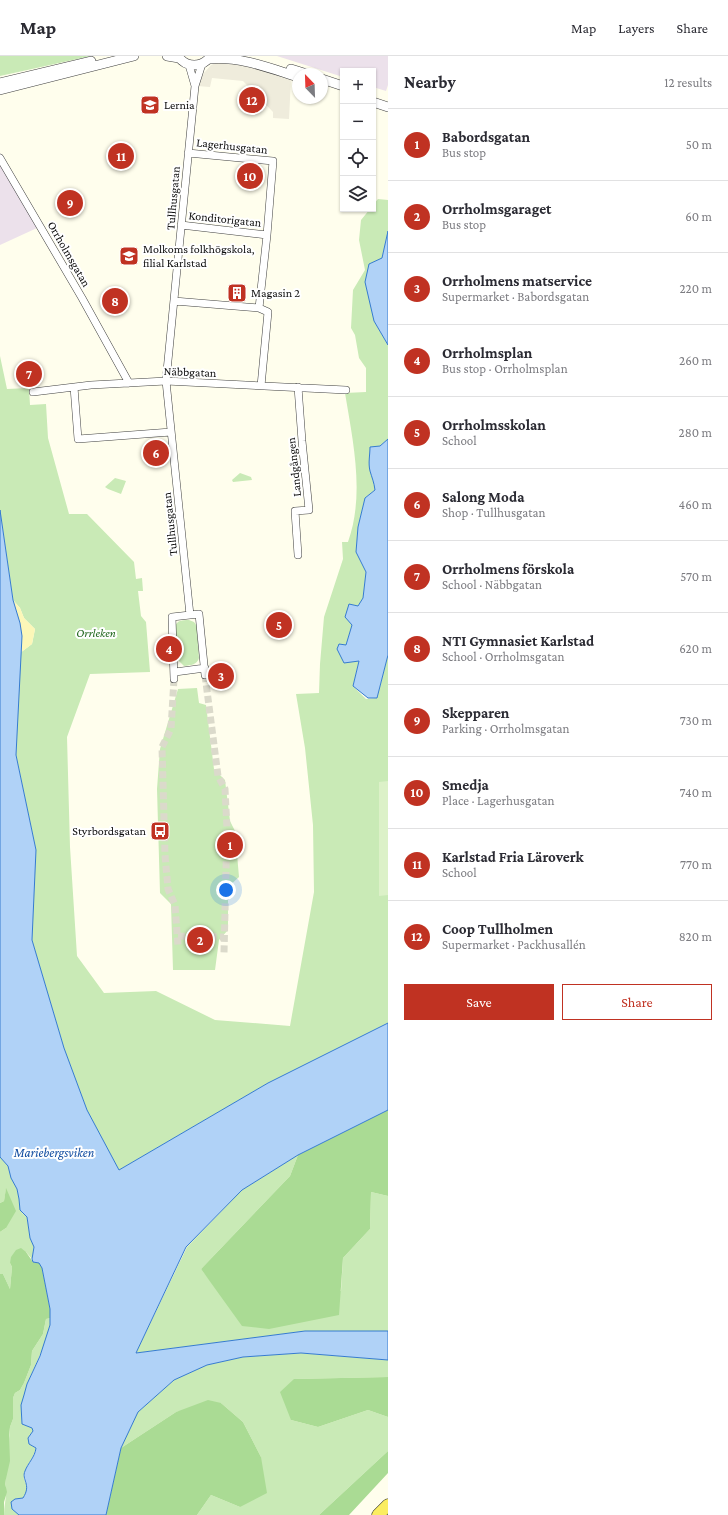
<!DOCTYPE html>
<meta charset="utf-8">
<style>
body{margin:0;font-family:"Crimson Pro",serif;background:#f2f2f3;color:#2b2b33}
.controls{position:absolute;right:12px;top:12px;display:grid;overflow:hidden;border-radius:0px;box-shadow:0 1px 3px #0004}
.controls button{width:36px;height:36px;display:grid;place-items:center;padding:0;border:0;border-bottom:1px solid #e1e1e2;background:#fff;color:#2b2b33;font:20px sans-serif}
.compass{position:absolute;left:292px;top:12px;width:36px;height:36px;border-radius:50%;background:#fff;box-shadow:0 1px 3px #0004;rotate:337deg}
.you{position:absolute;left:226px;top:834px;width:14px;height:14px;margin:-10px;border:3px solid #fff;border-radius:50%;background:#1a73e8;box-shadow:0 0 0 6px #1a73e833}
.badge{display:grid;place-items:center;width:26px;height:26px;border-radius:50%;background:#c03222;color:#fff;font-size:13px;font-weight:700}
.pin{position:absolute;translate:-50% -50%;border:2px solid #fff;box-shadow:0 1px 4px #0006}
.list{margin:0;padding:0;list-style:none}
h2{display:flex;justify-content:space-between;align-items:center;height:52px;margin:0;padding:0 16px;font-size:17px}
h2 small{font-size:13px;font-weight:400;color:#7c7c81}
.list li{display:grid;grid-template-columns:26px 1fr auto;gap:12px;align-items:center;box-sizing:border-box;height:72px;padding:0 16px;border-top:1px solid #e1e1e2}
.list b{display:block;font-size:15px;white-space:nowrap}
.list p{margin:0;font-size:13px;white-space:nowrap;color:#7c7c81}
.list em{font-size:13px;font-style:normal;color:#7c7c81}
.actions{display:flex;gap:8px;padding:12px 16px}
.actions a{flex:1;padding:9px 0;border:1px solid #c03222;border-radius:0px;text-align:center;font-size:14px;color:#c03222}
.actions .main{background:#c03222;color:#fff}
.icon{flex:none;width:22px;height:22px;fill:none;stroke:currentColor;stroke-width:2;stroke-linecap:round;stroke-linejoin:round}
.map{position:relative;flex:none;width:388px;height:1459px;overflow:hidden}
header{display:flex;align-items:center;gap:24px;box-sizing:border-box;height:56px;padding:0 20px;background:#fff;border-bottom:1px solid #e1e1e2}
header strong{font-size:19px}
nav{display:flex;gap:22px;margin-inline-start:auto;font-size:14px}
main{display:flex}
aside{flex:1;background:#fff}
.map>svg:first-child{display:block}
.industrial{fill:#ece1eb}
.green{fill:#c9eab6}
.forest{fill:#aadb94}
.sand{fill:#fcf7b8}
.pitch{fill:#dcf1c8}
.plaza{fill:#efecdc}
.water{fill:#b0d2f7;stroke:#357bd0}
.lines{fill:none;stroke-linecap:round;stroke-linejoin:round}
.minor-tunnel{stroke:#dbdacb;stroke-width:7;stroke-dasharray:7 3.5;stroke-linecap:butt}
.minor-casing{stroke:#404040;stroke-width:8}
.tertiary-casing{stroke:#404040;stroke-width:10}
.primary-casing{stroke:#1e1e1e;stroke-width:13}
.minor{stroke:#fff;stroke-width:7}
.tertiary{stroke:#fff;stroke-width:9}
.primary{stroke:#fbed60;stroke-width:12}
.labels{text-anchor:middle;stroke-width:4;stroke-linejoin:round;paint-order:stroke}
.poi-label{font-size:12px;fill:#0d0d0d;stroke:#fff;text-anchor:start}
.street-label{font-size:12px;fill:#0d0d0d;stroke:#fff}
.park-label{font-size:12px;font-style:italic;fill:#20661c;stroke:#fff}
.water-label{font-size:13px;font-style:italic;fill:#134ea1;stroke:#fff}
</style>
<header>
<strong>Map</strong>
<nav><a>Map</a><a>Layers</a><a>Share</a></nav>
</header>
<main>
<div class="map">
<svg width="388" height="1459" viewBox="0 0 388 1459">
<rect width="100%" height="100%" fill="#fffeed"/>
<!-- industrial -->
<path class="industrial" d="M277 0H388V29L386 35 373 31V15H343V21Z
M0 97 17 128 37 172 0 189Z"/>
<!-- green -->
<path class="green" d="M0 0H91L0 20Z
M378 143 388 144V175L382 202 374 265 388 289V383L380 390 370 415 374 423 375 434 365 442 358 471 356 496 366 516 363 542 358 550 349 549 346 561 352 569 346 589 359 604 353 630 366 643 377 642 388 599V967L268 1027 119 1114 87 1054 64 992 32 884 36 794 16 699 20 597 32 588 35 573 24 562 20 552 13 544 0 454V300L7 333 29 332 30 349 46 348 48 382 69 458H87L134 506 136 523 142 522 143 535H138L141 560 146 566 150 616 90 618 67 681 70 791 77 900 104 937 156 935 215 964 290 970 314 836 313 769 305 692 296 638 319 637 320 608 324 561 343 503 342 486H348C365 438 353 386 345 337L366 336V312L359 302 355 279 351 272 353 234 365 214 359 184 361 164 370 153H373V149Z
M240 417 251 421 252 424 233 426 232 424Z
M115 422 126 425 121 438 108 433 105 431Z
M189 564 194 566 197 570 199 602C197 609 191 609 184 610L177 603 175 572C176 564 182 564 189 564Z
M197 632 199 647 206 649 214 713 225 724 230 765 235 775 239 821 228 831V874L219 884 215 914H173L171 848 160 837 157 733 160 693 178 633Z
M298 1099 290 1120 201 1213 215 1231 341 1235 343 1202 370 1173 371 1136 388 1140V1275H305L136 1297 187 1191 242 1134Z
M0 1101 8 1110 11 1122 17 1133 22 1157 27 1161 30 1182 34 1191 32 1203 26 1196 10 1207 12 1211 10 1233 3 1218H0V1176L6 1172V1133L4 1145 0 1147Z
M51 1262 50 1269 43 1292 27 1328 21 1356 22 1368 32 1372 33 1375 28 1382 32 1390 36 1392C34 1402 26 1409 24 1418 22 1428 32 1427 24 1442L15 1443 12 1453 19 1459H4C4 1447 8 1438 5 1427L10 1371 13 1363V1342L15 1337 20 1334 24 1327 31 1309 32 1295 43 1278 46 1263Z
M301 1297 388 1304V1321L294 1323 291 1364 318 1371 368 1354 388 1361V1395L319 1459H197L211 1439 240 1451 261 1401 243 1366 221 1347 176 1356 121 1392 138 1356 174 1324 207 1309 243 1301Z"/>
<!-- forest -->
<path class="forest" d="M388 1054V1140L371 1136 370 1173 343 1202 339 1259 269 1273 242 1270 201 1213 290 1120 298 1099Z
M6 1132 16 1155 6 1172 0 1176V1147L4 1145Z
M21 1192 26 1196 33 1206 40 1207 42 1212 50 1253 51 1262 46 1263 43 1278 32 1295 31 1309 24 1327 20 1334 15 1337 13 1342V1363L10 1371 9 1380 10 1405 5 1427 7 1436 4 1446V1459H0V1218H3L10 1233 12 1211 10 1207 11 1201 16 1194Z
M388 1321V1361L368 1354 318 1371 291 1364 280 1336 294 1323Z
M208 1344 221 1347 243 1366 261 1401 267 1437 240 1451 211 1439 197 1459H106L121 1392 176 1356Z
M388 1395V1417L349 1459H319Z"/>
<!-- sand -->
<path class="sand" d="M13 544 20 552 24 562 35 573 32 588 20 597 22 580Z"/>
<!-- pitch -->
<path class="pitch" d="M388 725V839L379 840V726Z"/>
<!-- plaza -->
<path class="plaza" d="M236 5 291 23 289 63 273 62V56L243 25 212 22 210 31 197 30 204 17 211 9 216 7Z"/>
<!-- water -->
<path class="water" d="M388 175V289L374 265 365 226 369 208 382 202Z
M388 383V599L377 642H368L353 630 359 605 344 607 337 593 339 588 346 589 352 569 345 561 349 548 358 550 363 542 366 516 356 496 358 471 365 442 375 434C374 426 372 422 370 415 368 407 370 399 370 391L380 390Z
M0 454 13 544 20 567 22 580 16 699 36 794 32 884 64 992 87 1054 119 1114 268 1027 388 967V1054L298 1099 242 1134 186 1191 136 1297 305 1275H388V1304L301 1297 243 1301 207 1309 174 1324 138 1356 121 1392 106 1459H19L12 1453 11 1446 15 1443 23 1442C32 1428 21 1424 25 1415 28 1407 35 1401 36 1392L29 1388 28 1382 33 1375 32 1372 22 1368 21 1349 24 1339 27 1328 40 1300 50 1269V1253L42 1212 39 1207 33 1206 32 1203 34 1191 30 1182 27 1161 20 1154 19 1143 17 1133 11 1122 8 1110 0 1101Z"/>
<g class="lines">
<!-- minor-tunnel -->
<path class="minor-tunnel" d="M205 619 218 720 225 733 227 772 224 897
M174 623 171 673 162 691 165 799 168 833 175 849 178 890
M178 880 224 881"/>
<!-- minor casing -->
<g class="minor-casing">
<path id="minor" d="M189 9 195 30
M188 97 273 105 267 179 259 252
M0 102 82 242 129 327
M181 169 267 179
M174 245 259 252 268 256 261 330
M74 331 78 383 171 376
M33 336 91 329 166 325 346 334
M298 499 295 455 309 454 302 385 298 331
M190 559 166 325 195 30 202 8
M175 616 205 612
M174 623 172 561 199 558 205 619"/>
</g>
<!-- tertiary casing -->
<g class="tertiary-casing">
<path id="tertiary" d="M167 0 179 2
M178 0C186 12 202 12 211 0
M209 3C240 0 269 12 298 21
M291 13 307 18
M322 23 343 30
M0 27 91 5
M0 34 134 0
M373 46 388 51"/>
</g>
<!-- primary casing -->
<g class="primary-casing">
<path id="primary" d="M378 1459 388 1449"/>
</g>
<!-- minor -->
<use href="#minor" class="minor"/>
<!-- tertiary -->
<use href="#tertiary" class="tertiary"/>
<!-- primary -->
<use href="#primary" class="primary"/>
</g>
<!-- icons -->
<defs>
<g id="school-square" transform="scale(1)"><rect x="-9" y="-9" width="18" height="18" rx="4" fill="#c03222" stroke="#fff"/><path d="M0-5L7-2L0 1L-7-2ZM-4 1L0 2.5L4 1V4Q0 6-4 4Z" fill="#fff"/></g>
<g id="building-square" transform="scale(1)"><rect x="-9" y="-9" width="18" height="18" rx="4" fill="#c03222" stroke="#fff"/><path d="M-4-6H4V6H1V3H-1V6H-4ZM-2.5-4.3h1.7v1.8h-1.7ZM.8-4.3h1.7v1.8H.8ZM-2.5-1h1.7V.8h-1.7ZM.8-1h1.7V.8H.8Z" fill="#fff"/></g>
<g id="bus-square" transform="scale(1)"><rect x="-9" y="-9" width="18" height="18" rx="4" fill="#c03222" stroke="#fff"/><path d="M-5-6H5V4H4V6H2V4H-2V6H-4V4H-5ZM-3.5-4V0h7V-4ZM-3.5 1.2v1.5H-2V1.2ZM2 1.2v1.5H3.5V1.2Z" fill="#fff"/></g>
</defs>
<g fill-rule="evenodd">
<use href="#school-square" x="150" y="49"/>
<use href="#school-square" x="129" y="200"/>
<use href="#building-square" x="237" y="237"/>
<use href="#bus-square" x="160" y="775"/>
</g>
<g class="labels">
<!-- poi labels -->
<g class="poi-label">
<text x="164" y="53">Lernia</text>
<text x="143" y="197">Molkoms folkhögskola,<tspan x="143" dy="14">filial Karlstad</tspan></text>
<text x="251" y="241">Magasin 2</text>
<text x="146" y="779" text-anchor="end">Styrbordsgatan</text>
</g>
<!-- street labels -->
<g class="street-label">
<text transform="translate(232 90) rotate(6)" y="4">Lagerhusgatan</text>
<text transform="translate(173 142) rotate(-85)" y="4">Tullhusgatan</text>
<text transform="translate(225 163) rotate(6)" y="4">Konditorigatan</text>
<text transform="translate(69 198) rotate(60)" y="4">Orrholmsgatan</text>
<text transform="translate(190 316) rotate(2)" y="4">Näbbgatan</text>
<text transform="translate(294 411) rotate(-96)" y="4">Landgången</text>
<text transform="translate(170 468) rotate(-96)" y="4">Tullhusgatan</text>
</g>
<!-- park labels -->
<g class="park-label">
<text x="96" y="581">Orrleken</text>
</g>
<!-- water labels -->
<g class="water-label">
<text x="54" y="1101">Mariebergsviken</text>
</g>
</g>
</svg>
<div class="controls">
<button>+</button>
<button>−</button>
<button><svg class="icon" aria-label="locate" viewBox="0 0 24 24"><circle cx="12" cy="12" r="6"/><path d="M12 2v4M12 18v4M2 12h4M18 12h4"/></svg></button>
<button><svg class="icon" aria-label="layers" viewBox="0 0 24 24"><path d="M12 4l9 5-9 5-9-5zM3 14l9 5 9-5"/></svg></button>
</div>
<svg class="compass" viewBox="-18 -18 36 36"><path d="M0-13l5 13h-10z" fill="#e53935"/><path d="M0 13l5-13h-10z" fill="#7c7c81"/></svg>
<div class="you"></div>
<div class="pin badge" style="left:230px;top:789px">1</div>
<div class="pin badge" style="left:200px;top:884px">2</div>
<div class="pin badge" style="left:221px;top:620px">3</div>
<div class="pin badge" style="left:169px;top:593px">4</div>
<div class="pin badge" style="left:279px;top:569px">5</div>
<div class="pin badge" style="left:156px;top:397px">6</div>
<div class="pin badge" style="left:29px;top:318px">7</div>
<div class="pin badge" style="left:115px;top:245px">8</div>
<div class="pin badge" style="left:70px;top:147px">9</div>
<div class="pin badge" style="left:250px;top:120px">10</div>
<div class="pin badge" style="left:121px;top:100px">11</div>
<div class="pin badge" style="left:252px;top:44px">12</div>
</div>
<aside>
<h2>Nearby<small>12 results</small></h2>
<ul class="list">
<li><span class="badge">1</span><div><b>Babordsgatan</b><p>Bus stop</p></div><em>50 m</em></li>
<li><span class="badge">2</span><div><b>Orrholmsgaraget</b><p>Bus stop</p></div><em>60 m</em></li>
<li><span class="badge">3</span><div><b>Orrholmens matservice</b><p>Supermarket · Babordsgatan</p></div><em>220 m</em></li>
<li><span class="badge">4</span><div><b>Orrholmsplan</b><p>Bus stop · Orrholmsplan</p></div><em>260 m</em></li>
<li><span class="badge">5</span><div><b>Orrholmsskolan</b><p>School</p></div><em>280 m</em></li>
<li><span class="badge">6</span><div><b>Salong Moda</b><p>Shop · Tullhusgatan</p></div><em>460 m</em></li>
<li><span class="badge">7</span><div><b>Orrholmens förskola</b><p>School · Näbbgatan</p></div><em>570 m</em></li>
<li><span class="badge">8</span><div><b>NTI Gymnasiet Karlstad</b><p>School · Orrholmsgatan</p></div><em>620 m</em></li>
<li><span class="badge">9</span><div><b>Skepparen</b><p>Parking · Orrholmsgatan</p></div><em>730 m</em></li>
<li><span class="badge">10</span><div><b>Smedja</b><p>Place · Lagerhusgatan</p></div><em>740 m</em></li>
<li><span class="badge">11</span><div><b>Karlstad Fria Läroverk</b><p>School</p></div><em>770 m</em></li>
<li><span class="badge">12</span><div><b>Coop Tullholmen</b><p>Supermarket · Packhusallén</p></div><em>820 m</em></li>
</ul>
<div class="actions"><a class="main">Save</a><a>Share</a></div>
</aside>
</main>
